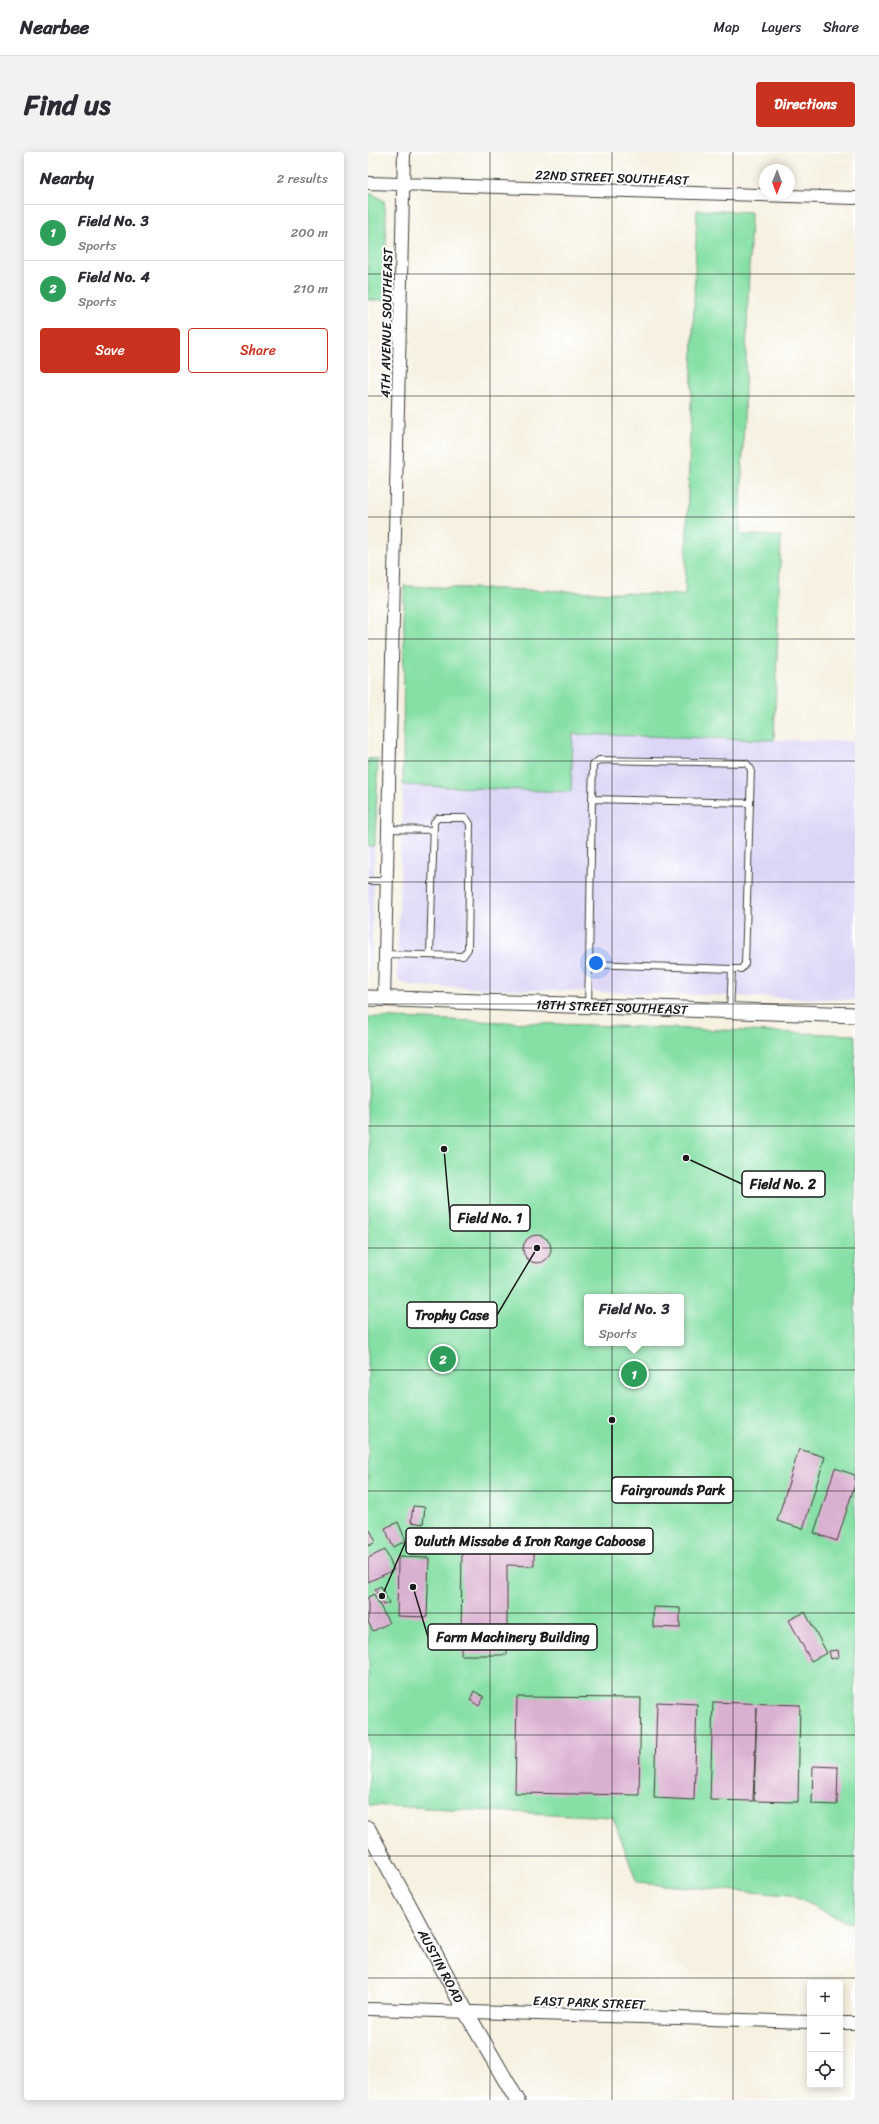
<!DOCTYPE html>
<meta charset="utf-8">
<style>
body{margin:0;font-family:Sriracha,sans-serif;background:#f2f2f3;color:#2b2b33}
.controls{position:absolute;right:12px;bottom:12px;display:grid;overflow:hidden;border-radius:4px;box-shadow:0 2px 10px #0003}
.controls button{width:36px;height:36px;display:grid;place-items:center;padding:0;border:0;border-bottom:1px solid #e1e1e2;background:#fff;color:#2b2b33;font:20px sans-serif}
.compass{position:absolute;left:391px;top:12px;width:36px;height:36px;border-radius:50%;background:#fff;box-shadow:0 2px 10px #0003;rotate:181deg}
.you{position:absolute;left:228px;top:811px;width:14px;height:14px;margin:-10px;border:3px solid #fff;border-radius:50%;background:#1a73e8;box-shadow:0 0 0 6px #1a73e833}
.badge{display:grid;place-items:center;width:26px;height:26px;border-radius:50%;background:#c8321e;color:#fff;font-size:13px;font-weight:700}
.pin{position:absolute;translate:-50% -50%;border:2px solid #fff;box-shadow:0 1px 4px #0006}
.popup{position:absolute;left:216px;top:1142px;width:100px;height:52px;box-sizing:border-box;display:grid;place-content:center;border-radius:4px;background:#fff;filter:drop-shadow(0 1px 3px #0005);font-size:13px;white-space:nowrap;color:#7c7c81}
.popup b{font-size:15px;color:#2b2b33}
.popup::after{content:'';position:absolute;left:50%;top:100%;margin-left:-8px;border:8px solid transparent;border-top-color:#fff}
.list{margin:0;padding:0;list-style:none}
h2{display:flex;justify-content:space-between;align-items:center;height:52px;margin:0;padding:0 16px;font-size:17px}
h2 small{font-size:13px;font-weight:400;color:#7c7c81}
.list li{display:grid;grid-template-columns:26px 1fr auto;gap:12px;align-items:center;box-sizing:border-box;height:56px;padding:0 16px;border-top:1px solid #e1e1e2}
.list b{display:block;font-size:15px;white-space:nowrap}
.list p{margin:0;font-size:13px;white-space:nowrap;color:#7c7c81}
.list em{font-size:13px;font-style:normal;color:#7c7c81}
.actions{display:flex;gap:8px;padding:12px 16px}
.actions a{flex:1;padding:9px 0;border:1px solid #c8321e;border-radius:4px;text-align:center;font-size:14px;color:#c8321e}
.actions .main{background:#c8321e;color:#fff}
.icon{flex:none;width:22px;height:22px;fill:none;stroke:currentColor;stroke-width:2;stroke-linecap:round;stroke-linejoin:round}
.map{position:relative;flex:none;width:487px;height:1948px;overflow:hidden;border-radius:4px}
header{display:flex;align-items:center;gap:24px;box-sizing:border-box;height:56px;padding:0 20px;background:#fff;border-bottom:1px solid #e1e1e2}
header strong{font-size:19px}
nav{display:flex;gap:22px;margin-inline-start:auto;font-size:14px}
.intro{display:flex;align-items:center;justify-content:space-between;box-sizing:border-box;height:96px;padding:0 24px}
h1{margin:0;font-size:28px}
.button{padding:10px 18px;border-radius:4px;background:#c8321e;color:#fff;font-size:14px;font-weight:700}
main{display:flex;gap:24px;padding:0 24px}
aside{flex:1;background:#fff;border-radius:4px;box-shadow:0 2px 10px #0003}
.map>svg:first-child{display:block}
.built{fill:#dcd5f6}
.green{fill:#86e0a6;stroke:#517e61;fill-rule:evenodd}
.building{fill:#dab0d0}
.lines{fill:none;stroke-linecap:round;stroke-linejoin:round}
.service-casing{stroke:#3d3c3a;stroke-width:8}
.minor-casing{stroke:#3d3c3a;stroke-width:14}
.tertiary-casing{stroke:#3d3c3a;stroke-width:17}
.service{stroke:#fff;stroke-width:6}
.minor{stroke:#fff;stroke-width:12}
.tertiary{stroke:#fff;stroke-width:15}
.grid{fill:none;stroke:#1c1c1c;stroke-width:1;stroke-opacity:0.55}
.labels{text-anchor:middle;stroke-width:4;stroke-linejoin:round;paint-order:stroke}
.street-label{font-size:13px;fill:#1c1c1c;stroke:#fff}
.leader{fill:none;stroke:#1c1c1c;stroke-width:1.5}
.callout-dot{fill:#1c1c1c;stroke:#fff;stroke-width:1.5}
.callout{fill:#fff;stroke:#1c1c1c;stroke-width:1.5}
.callout-label{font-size:14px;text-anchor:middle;font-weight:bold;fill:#1c1c1c}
</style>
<header>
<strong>Nearbee</strong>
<nav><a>Map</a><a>Layers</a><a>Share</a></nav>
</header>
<div class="intro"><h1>Find us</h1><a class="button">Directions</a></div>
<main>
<aside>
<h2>Nearby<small>2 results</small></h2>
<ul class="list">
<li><span class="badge" style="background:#2e9e5b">1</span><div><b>Field No. 3</b><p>Sports</p></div><em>200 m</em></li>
<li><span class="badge" style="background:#2e9e5b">2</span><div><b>Field No. 4</b><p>Sports</p></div><em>210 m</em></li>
</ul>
<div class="actions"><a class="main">Save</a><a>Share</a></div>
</aside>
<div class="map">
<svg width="487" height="1948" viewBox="0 0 487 1948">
<rect width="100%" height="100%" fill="#fff"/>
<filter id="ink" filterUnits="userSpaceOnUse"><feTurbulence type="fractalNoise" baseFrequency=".025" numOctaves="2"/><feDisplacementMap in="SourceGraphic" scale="8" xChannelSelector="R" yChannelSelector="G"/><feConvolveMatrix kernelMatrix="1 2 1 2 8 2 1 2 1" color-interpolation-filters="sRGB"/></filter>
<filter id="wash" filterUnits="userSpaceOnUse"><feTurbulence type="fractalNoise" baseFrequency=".012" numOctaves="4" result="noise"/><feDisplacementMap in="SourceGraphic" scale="16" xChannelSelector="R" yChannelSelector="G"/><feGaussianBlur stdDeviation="0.9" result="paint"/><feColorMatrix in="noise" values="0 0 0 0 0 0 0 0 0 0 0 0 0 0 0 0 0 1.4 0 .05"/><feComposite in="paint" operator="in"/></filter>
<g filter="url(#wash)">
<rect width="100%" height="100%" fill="#f6f1e1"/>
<!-- built -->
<path class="built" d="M205 582 406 588 487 589V848L46 834 32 830 29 822 35 633 203 640Z
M0 694H7L3 814 0 822Z"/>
<!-- green -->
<path class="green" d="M0 42H5L16 49 18 65V148H0Z
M329 58 383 60 372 383 413 384 406 588 205 582 203 640 35 633 36 434 317 443Z
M0 607H10L7 694H0Z
M0 865 487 883V1770H479L422 1743 269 1731 245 1665 0 1653ZM219 1145H313V1191H219Z"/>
<g id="blocks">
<!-- building -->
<path class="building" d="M155 1097a14 14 0 1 1 28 0a14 14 0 1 1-28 0Z
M431 1297 457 1305 435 1377 409 1369Z
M467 1316 487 1323V1332L469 1389 446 1381Z
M45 1354 57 1355 55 1372 43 1370Z
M30 1370 38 1389 25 1395 17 1376Z
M2 1378 8 1390 0 1394V1379Z
M94 1388H166V1414L139 1413V1503H93Z
M17 1398 26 1418 0 1430V1406Z
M30 1405 61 1406 59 1465 29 1464Z
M13 1434 21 1451 15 1453 7 1437Z
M6 1442 21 1471 5 1479 0 1470V1445Z
M285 1455 312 1456V1476L285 1475Z
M437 1460 459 1501 443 1509 421 1468Z
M470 1498 471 1505 463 1507 461 1499Z
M106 1539 116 1545 111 1554 102 1548Z
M149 1545 273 1546 271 1643 147 1641Z
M289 1550 329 1552 326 1648 286 1646Z
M345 1550 432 1553 430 1650 386 1649 389 1555 385 1649 342 1648Z
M445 1614 470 1615 469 1653 444 1652Z"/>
</g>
</g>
<g filter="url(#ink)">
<use href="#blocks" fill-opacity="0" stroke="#3d3c3a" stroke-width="1"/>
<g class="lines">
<!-- service casing -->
<g class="service-casing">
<path id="service" d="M224 647 225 613 231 608 378 611 383 617 382 651
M20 677 65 678
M0 729H19
M17 802 95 804 100 797 102 672 98 666H70L66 670 62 803
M221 812 224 647 382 651 377 812 373 817H364
M220 854 221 812 364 817 362 859"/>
</g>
<!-- minor casing -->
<g class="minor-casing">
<path id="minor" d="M0 31 487 46
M16 847 36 0
M0 1857 442 1870
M472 1871H487"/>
</g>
<!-- tertiary casing -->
<g class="tertiary-casing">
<g id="tertiary">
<path id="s1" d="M0 846 487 863"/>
<path id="s2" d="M0 1677 98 1860 149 1948"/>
</g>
</g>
<!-- service -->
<use href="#service" class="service"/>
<!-- minor -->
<use href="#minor" class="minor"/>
<!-- tertiary -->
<use href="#tertiary" class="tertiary"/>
</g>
</g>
<!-- grid -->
<path class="grid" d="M122 0V1948M244 0V1948M365 0V1948M0 122H487M0 244H487M0 365H487M0 487H487M0 609H487M0 730H487M0 852H487M0 974H487M0 1096H487M0 1218H487M0 1339H487M0 1461H487M0 1583H487M0 1704H487M0 1826H487"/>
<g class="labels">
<!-- street labels -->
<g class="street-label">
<text transform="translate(244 25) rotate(2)" y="5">22ND STREET SOUTHEAST</text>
<text transform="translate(18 171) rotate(-89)" y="5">4TH AVENUE SOUTHEAST</text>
<text dy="5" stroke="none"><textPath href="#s1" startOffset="244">18TH STREET SOUTHEAST</textPath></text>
<text dy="5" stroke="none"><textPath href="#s2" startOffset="155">AUSTIN ROAD</textPath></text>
<text transform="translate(221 1850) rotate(2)" y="5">EAST PARK STREET</text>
</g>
</g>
<!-- callouts -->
<path class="leader" d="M318 1006L374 1032M76 997L82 1066M169 1096L129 1163M244 1268L244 1338M14 1444L38 1389M45 1435L60 1485"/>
<g class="callout-dot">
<circle cx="318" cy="1006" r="4"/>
<circle cx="76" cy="997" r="4"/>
<circle cx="169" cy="1096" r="4"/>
<circle cx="244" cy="1268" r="4"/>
<circle cx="14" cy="1444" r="4"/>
<circle cx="45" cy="1435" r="4"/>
</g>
<g class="callout">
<rect x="374" y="1019" width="83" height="26" rx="4"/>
<rect x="82" y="1053" width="80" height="26" rx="4"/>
<rect x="39" y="1150" width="90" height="26" rx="4"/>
<rect x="244" y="1325" width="121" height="26" rx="4"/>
<rect x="38" y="1376" width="247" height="26" rx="4"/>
<rect x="60" y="1472" width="169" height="26" rx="4"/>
</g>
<g class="callout-label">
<text x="415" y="1037">Field No. 2</text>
<text x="122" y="1071">Field No. 1</text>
<text x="84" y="1168">Trophy Case</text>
<text x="305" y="1343">Fairgrounds Park</text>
<text x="162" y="1394">Duluth Missabe &amp; Iron Range Caboose</text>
<text x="145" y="1490">Farm Machinery Building</text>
</g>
</svg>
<div class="controls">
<button>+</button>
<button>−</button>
<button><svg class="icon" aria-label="locate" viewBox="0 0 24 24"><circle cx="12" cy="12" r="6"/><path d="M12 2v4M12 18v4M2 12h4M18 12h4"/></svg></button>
</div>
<svg class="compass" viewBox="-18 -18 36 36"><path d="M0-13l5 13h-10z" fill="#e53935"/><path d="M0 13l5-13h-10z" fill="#7c7c81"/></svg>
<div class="you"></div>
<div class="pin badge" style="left:266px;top:1222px;background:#2e9e5b">1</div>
<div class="popup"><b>Field No. 3</b>Sports</div>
<div class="pin badge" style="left:75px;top:1207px;background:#2e9e5b">2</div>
</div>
</main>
